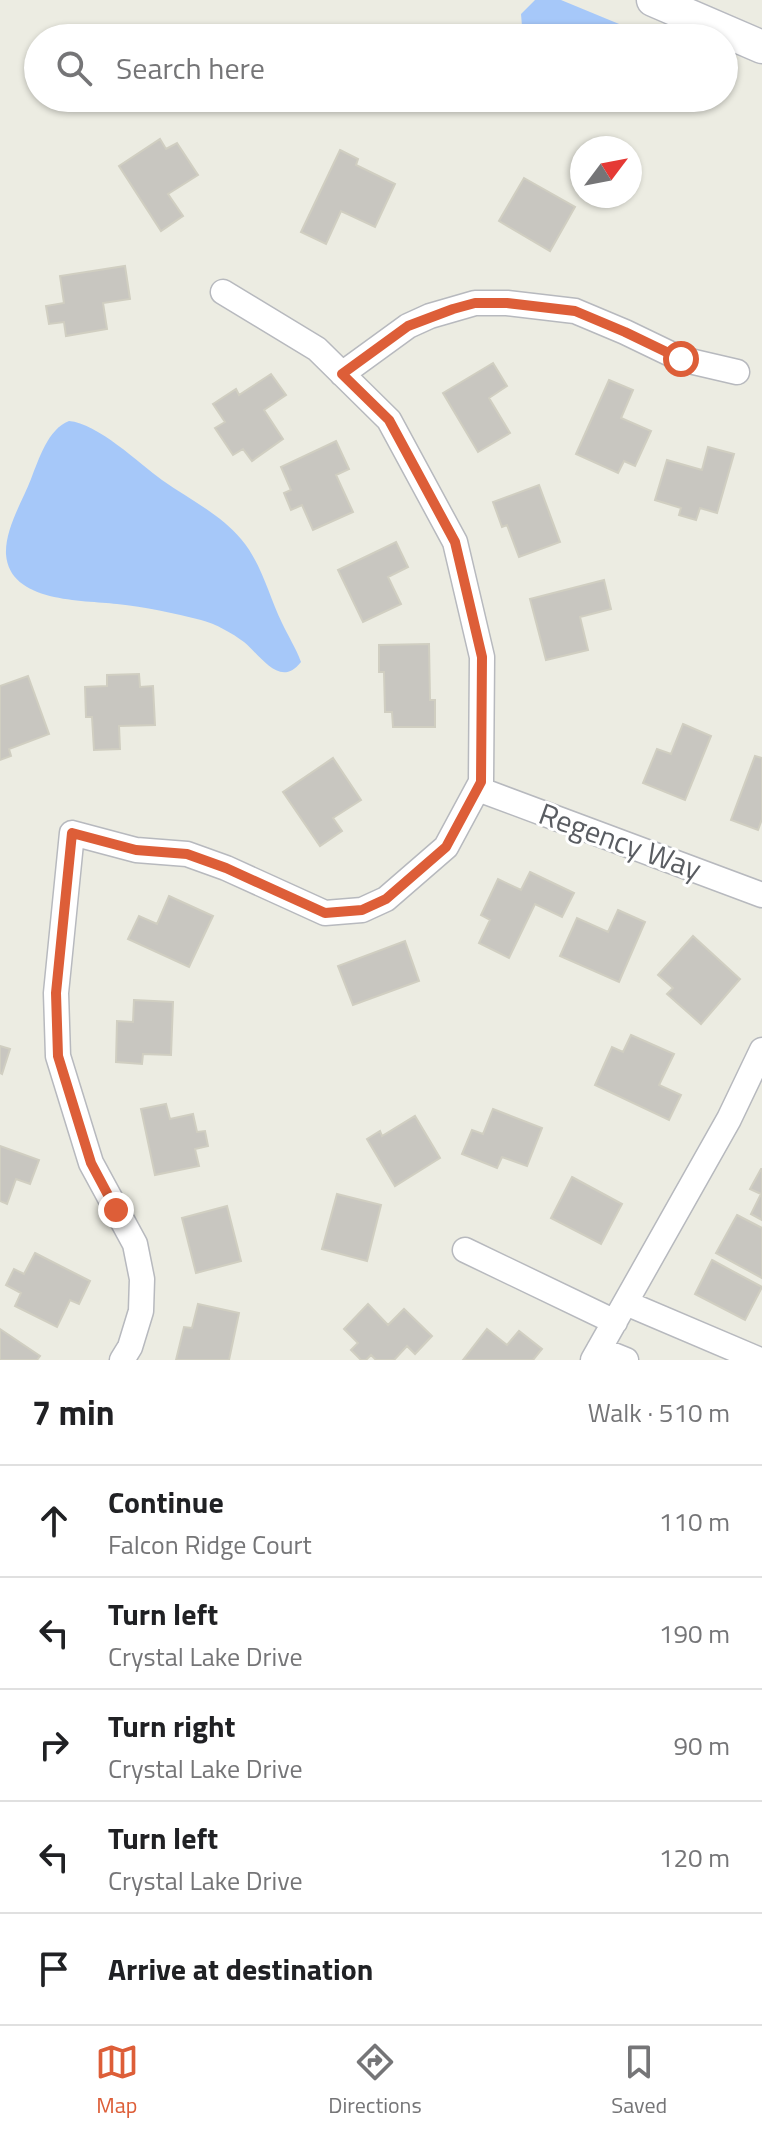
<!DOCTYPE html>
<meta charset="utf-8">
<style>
body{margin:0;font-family:"Titillium Web",sans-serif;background:#f6f6f6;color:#202124}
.compass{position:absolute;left:570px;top:136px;width:72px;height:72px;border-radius:50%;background:#fff;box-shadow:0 2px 6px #0004;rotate:58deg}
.stop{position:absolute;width:24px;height:24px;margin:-18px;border:6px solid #dd5e38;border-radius:50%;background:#fff}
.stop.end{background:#dd5e38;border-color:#fff;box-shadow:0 2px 8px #0008}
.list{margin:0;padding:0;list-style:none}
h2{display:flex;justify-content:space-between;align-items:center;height:104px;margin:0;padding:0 32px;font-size:34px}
h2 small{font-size:26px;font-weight:400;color:#757577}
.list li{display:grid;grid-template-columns:52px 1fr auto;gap:24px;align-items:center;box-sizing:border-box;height:112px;padding:0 32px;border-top:2px solid #e0e0e0}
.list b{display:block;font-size:30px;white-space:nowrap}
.list p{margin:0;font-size:26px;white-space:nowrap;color:#757577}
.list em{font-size:26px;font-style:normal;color:#757577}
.icon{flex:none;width:44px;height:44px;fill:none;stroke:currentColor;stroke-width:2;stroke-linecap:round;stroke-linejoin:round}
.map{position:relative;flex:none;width:762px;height:1360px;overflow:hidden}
.search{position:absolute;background:#fff;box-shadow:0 2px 6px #0004;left:24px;right:24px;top:24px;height:88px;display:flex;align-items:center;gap:20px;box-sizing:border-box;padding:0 28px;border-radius:44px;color:#757577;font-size:30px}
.sheet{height:664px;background:#fff}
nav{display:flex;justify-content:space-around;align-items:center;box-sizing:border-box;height:112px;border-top:2px solid #e0e0e0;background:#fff;font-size:22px;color:#757577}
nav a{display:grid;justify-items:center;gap:4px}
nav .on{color:#dd5e38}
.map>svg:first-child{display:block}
.water{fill:#a6c8f9}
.building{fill:#c8c6c0;stroke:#d0cec1;stroke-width:2}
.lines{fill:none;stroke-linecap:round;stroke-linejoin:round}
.street-casing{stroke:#b7b9be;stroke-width:27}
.secondary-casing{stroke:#b8bac0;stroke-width:35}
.street{stroke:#fff;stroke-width:24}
.secondary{stroke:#fff;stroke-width:32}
.route{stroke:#dd5e38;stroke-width:10}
.labels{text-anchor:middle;stroke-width:6;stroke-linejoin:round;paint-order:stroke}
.street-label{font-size:30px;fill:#5a5d62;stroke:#fff}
</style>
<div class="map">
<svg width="762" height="1360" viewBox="0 0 762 1360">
<rect width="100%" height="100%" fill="#ecece2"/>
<!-- water -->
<path class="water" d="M535 0H561L653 38H531L522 26 521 14Z
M69 421C97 423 139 463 162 480 189 499 220 514 241 539 261 562 269 596 282 623 288 636 296 648 301 662 280 689 261 656 244 642 232 633 216 624 201 620 174 613 145 607 117 604 83 600 9 603 6 554 5 529 22 502 31 479 39 459 48 429 69 421Z"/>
<!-- building -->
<path class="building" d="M160 139 166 149 177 143 198 175 168 194 183 216 161 231 119 166Z
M340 150 358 159 356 165 395 184 375 227 341 211 326 244 301 232Z
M524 178 575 207 550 251 499 221Z
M125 266 130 299 103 303 107 329 66 336 64 322 49 324 46 306 64 303 60 276Z
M493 363 507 386 489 398 510 433 478 452 443 393Z
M271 374 286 395 264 410 283 439 252 461 243 449 233 455 215 428 225 422 213 404 236 389 239 395Z
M609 380 633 390 621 418 651 431 635 466 624 461 618 473 576 454Z
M336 441 349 469 336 475 353 512 313 530 302 505 291 510 284 493 291 490 281 467Z
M708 447 734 454 717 513 700 508 696 520 679 515 681 508 655 500 667 460 702 470Z
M539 485 560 542 519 557 507 525 502 527 493 502Z
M396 542 408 567 388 577 401 604 363 622 338 570Z
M604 580 611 609 580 617 588 650 546 660 530 599Z
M429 644 430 700H435V727H393L392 712H385L384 672H379V645Z
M139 674 140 687 153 686 155 725 119 726 120 749 94 750 92 717H86L85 687 107 686V675Z
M28 676 49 734 9 749 11 756 0 760V686Z
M683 724 711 736 685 800 643 783 657 749 671 754Z
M755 756 762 758V819L758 830 731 820Z
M333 758 361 800 333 818 342 831 320 846 283 792Z
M530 872 574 893 562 917 535 904 509 958 479 943 490 920 481 915 498 879 521 890Z
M169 896 213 916 189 967 128 939 139 916 157 924Z
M618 910 645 922 619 982 560 956 577 918 608 932Z
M693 936 740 979 701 1024 667 994 673 988 658 975Z
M405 941 419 981 353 1005 338 966Z
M134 1000 173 1002 171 1055 143 1054 142 1064 116 1062 117 1021 133 1022Z
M631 1035 674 1054 659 1085 681 1095 669 1120 595 1085 612 1047 623 1052Z
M0 1046 10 1049 2 1074 0 1073Z
M166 1104 170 1119 193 1114 197 1132 205 1131 208 1146 195 1149 199 1166 155 1175 141 1109Z
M493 1109 542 1128 527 1166 502 1157 497 1168 462 1154 472 1130 483 1134Z
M415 1116 440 1158 395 1186 367 1139 380 1131 382 1136Z
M0 1146 39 1160 30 1184 16 1179 7 1204 0 1201Z
M761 1169H762V1220L751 1214 761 1194 750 1189Z
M572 1177 622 1204 601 1244 551 1218Z
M337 1194 381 1205 367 1261 322 1249Z
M227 1206 241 1261 196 1273 182 1218Z
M737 1215 762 1228V1278L716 1253Z
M35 1253 90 1281 79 1304 70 1300 57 1327 15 1306 21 1293 6 1285 14 1269 24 1274Z
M712 1260 762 1287 745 1320 695 1294Z
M198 1304 239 1313 229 1360H176L184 1327 192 1328Z
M368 1304 388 1325 404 1309 432 1336 415 1354 407 1346 394 1360H376L371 1355 366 1360H361L351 1350 358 1343 344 1329Z
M0 1329 40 1356 37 1360H0Z
M487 1329 507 1345 519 1331 542 1349 533 1360H463Z"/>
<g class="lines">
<!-- street casing -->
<g class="street-casing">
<path id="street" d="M342 374 408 326 430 316 475 303H507L575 311 625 332 681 359 737 372
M478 789 762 895
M465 1250 615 1322
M626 1303 760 1360
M599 1349 626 1360
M122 1360 130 1347 141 1311 142 1279 135 1244 91 1163 58 1056 56 993 72 833 136 850 187 854 226 868 325 913 362 910 386 899 446 847 481 782 482 657 455 542 389 420 317 349 223 292
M593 1360 729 1119 762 1050"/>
</g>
<!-- secondary casing -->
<g class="secondary-casing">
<path id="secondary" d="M653 0 762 47"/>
</g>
<!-- street -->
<use href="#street" class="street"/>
<!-- secondary -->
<use href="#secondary" class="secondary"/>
</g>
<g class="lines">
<!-- route -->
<path class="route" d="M116 1210 91 1163 58 1056 56 993 72 833 136 850 187 854 226 868 325 913 362 910 386 899 446 847 481 782 482 657 455 542 389 420 342 374 408 326 453 309 475 303H507L575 311 625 332 681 359"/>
</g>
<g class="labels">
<!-- street labels -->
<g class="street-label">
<text transform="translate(620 842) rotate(20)" y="10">Regency Way</text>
</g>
</g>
</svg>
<svg class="compass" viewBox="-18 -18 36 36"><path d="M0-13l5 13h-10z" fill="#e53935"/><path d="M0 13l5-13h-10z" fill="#757577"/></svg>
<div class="stop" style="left:681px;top:359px"></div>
<div class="stop end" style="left:116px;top:1210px"></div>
<div class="search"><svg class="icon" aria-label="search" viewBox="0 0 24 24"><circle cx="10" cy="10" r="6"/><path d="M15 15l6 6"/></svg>Search here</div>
</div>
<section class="sheet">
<h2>7 min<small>Walk · 510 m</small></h2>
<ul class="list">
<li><svg class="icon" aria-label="ahead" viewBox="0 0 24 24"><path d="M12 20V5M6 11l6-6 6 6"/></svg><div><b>Continue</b><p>Falcon Ridge Court</p></div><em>110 m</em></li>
<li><svg class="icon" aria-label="left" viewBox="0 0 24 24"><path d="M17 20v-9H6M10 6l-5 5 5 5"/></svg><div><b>Turn left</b><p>Crystal Lake Drive</p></div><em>190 m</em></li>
<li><svg class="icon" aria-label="right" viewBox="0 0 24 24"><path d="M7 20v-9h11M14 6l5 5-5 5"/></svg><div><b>Turn right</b><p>Crystal Lake Drive</p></div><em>90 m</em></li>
<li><svg class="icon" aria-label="left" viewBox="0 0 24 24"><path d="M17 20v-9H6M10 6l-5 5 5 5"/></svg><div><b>Turn left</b><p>Crystal Lake Drive</p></div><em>120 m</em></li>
<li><svg class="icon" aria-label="arrive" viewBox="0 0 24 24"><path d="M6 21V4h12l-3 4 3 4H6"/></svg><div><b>Arrive at destination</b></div></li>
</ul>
</section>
<nav>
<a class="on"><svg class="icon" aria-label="map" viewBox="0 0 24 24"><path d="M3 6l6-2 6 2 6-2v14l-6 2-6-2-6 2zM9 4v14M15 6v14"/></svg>Map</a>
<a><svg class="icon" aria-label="directions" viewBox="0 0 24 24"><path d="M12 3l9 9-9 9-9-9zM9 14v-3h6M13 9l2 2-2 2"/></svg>Directions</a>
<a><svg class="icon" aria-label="saved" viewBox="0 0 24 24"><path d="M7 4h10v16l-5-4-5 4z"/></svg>Saved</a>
</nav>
